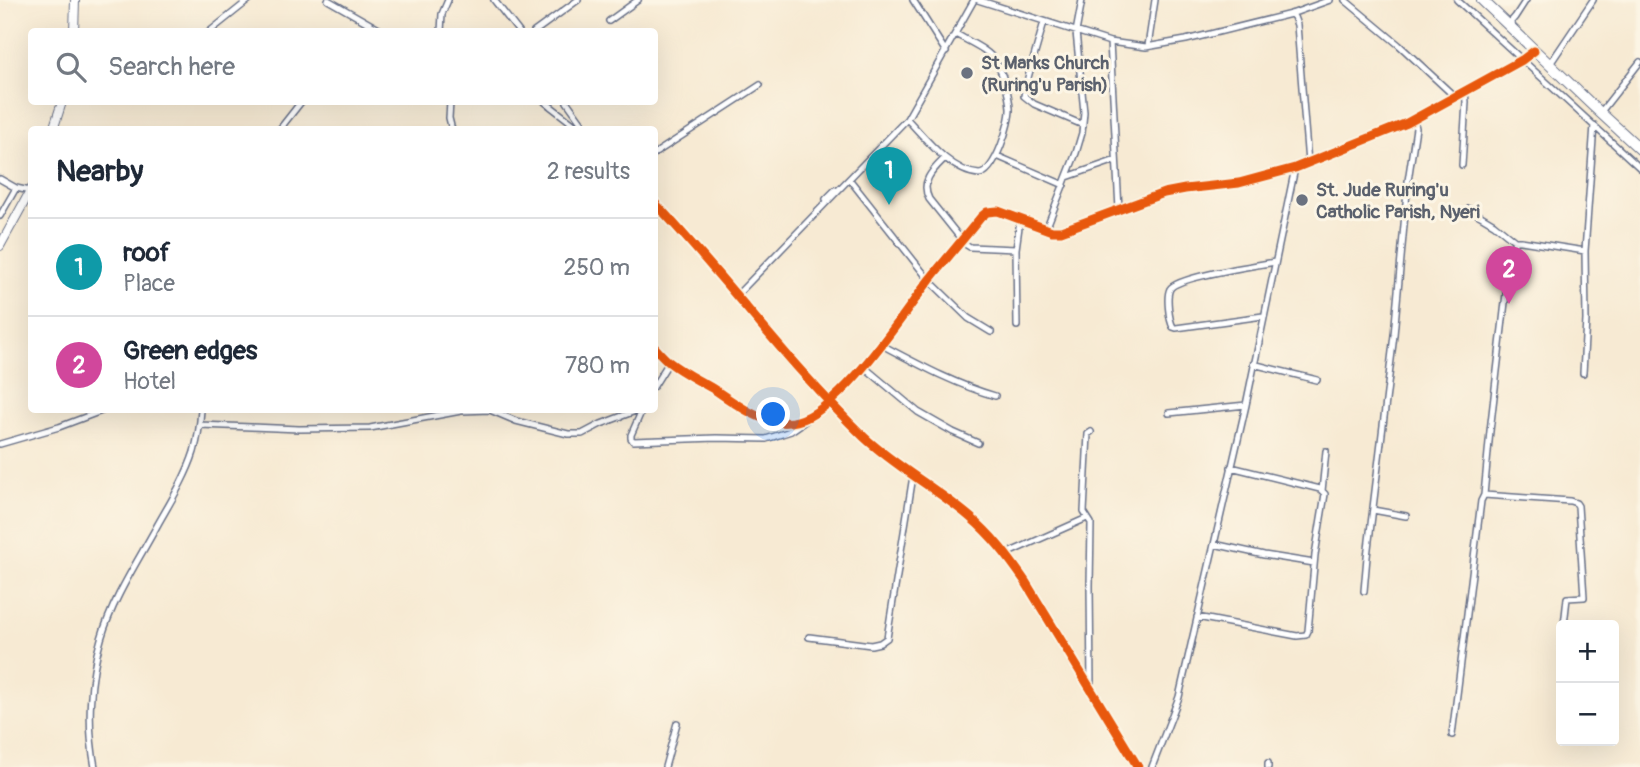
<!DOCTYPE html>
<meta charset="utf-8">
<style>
body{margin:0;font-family:Pangolin,sans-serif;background:#f6f6f7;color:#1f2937}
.controls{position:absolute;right:21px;bottom:21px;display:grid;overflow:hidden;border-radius:7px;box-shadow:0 7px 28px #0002}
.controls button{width:63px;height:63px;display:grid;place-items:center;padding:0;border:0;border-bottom:2px solid #e0e1e3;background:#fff;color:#1f2937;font:35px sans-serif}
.you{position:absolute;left:774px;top:415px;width:24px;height:24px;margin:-18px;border:5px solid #fff;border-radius:50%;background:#1a73e8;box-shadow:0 0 0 10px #1a73e833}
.badge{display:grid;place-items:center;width:46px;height:46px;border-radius:50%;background:#0f766e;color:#fff;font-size:23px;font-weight:700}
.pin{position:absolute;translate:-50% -58px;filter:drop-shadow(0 2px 4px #0008)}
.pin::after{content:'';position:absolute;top:37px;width:24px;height:21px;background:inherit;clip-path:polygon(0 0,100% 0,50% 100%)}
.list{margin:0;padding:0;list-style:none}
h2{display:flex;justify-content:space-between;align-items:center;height:91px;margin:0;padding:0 28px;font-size:30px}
h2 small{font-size:23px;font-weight:400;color:#747a83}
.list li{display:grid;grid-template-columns:46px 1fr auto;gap:21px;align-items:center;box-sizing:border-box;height:98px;padding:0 28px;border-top:2px solid #e0e1e3}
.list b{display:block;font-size:26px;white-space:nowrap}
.list p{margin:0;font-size:23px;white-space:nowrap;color:#747a83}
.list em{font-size:23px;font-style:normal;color:#747a83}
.icon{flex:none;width:38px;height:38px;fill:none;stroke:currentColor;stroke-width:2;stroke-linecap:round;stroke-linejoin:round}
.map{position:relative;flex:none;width:1640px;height:767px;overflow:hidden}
.search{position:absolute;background:#fff;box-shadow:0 7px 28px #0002;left:28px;top:28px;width:630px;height:77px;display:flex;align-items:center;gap:18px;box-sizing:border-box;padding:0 24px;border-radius:7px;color:#747a83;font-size:26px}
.panel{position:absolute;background:#fff;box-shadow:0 7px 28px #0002;left:28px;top:126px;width:630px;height:287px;border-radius:7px}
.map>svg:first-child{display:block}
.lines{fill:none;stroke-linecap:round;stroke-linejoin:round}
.street-casing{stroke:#687087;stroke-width:8}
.secondary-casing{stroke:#687087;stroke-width:10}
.highway-casing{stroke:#687087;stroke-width:12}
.street{stroke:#fff;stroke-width:5}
.secondary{stroke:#fff;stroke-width:8}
.highway{stroke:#fff;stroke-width:10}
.cycleway-casing{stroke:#fcf5e5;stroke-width:13}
.cycleway{stroke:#e8590c;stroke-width:9}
.worship-dot{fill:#6b7280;stroke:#fcf5e5;stroke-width:2.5}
.labels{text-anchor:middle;stroke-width:6;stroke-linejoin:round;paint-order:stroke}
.worship-label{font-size:19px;font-weight:bold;fill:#5b616d;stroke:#fcf5e5;text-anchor:start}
</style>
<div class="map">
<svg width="1640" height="767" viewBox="0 0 1640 767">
<rect width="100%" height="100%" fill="#fcf5e5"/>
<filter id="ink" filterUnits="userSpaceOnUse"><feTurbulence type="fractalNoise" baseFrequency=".0143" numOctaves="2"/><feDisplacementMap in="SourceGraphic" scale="14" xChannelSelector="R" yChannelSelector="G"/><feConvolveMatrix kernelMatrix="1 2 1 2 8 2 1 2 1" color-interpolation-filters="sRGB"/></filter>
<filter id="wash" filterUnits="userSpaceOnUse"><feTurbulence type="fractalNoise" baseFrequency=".00686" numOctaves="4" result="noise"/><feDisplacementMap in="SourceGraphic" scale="28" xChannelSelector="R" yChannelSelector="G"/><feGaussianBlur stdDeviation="1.57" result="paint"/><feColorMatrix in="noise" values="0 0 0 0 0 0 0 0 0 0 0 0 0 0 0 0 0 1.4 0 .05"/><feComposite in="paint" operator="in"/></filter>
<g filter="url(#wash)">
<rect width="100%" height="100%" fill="#f7ead3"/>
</g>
<g filter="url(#ink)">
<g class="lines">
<!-- street casing -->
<g class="street-casing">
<path id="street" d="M328 0 384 32
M494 0 519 32
M913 0 946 52
M978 0 1110 42 1146 47 1186 40 1291 14 1330 0
M1345 0 1399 45 1454 96
M1457 0 1640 168
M1291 14 1294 17 1297 25 1308 163
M609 21 638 0
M1044 22 1027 81 1024 96 1034 104 1083 125
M1508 25 1515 17 1526 0
M209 32 249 0
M441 32 442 14 448 0
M534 32 578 0
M1110 42 1119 209
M1148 46 1155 0
M1550 64 1593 0
M450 102 449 118 452 130
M545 102 581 130
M567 102 587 130
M1600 113 1640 62
M907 119C925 138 951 172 979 174 995 174 1011 121 1010 108 1009 94 1003 74 996 62 988 49 969 42 956 34
M279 130 301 102
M654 154 760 85
M997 156 1064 185
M945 158C933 170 920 181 929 199L965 244 970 247 1016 249
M1462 165 1466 102 1465 90
M1067 177 1116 160
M0 179 16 188 30 191
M850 180 929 280 968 318 991 332
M826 199 835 190
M654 202C726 278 788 364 864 437 896 467 936 488 970 517 992 535 1009 558 1025 581L1138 767
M1469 209 1494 224 1515 241
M0 216 16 188
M1046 229 1076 153 1082 133 1084 112 1076 32 1082 0
M736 296 907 119 974 0
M1263 316 1176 328 1173 327C1169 320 1166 296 1170 289 1176 277 1258 265 1275 262
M1017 326 1016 249 1020 220
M880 344C918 364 954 384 995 396
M654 347C659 352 664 358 669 362 683 373 700 381 715 390 738 405 767 429 797 421 841 410 901 317 930 279 947 258 964 238 981 217L987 212 998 211 1052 231H1061L1164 193 1185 189 1239 183 1295 168 1407 123 1522 60 1534 51
M1253 364 1317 380
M863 366 918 412 953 432 978 443
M1583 373 1586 320 1585 251 1594 125
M654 386 669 362
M642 410 631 435V438L633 441 716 438 766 439 791 431 807 420
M1169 413 1246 405
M200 425 299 429 370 428 461 411 490 410 516 421 568 434H582L601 424 638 410
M0 444 59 427 104 410
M1322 491 1326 451
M1484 495 1570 501 1576 503 1578 506 1584 597 1567 598 1564 625
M1373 510 1406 516
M1214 544 1264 555 1314 563
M1006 554 1087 518
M1364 591 1367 557 1394 335 1408 181 1416 128 1414 119
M1197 617 1297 636 1306 635 1308 631 1315 555 1325 494 1320 489 1231 467
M809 637 871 645 880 643 887 638 913 476
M1091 687 1090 586 1091 523 1084 512 1088 434 1091 432
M1452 735 1481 501 1484 495 1490 431 1511 251 1515 241H1521L1585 251
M95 767C87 726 89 679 101 639 113 598 138 561 158 524 171 501 186 477 194 452 198 438 200 424 201 410
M665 767 677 723
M1152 767 1179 697 1246 405 1295 168
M1268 767V763"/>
</g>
<!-- secondary casing -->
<g class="secondary-casing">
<path id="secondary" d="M74 32 75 0
M53 130 62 102
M0 246 32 188"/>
</g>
<!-- highway casing -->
<g class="highway-casing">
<path id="highway" d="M1482 0 1593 106 1640 149"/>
</g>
<!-- street -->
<use href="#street" class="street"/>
<!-- secondary -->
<use href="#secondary" class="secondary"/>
<!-- highway -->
<use href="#highway" class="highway"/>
<!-- cycleway casing -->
<g class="cycleway-casing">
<path id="cycleway" d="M654 202C726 278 788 364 864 437 896 467 936 488 970 517 992 535 1009 558 1025 581L1138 767
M654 347C659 352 664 358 669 362 683 373 700 381 715 390 738 405 767 429 797 421 841 410 901 317 930 279 947 258 964 238 981 217L987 212 998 211 1052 231H1061L1164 193 1185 189 1239 183 1295 168 1407 123 1522 60 1534 51"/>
</g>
<!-- cycleway -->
<use href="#cycleway" class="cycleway"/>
</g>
</g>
<!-- markers -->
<g class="worship-dot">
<circle cx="967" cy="73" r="7"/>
<circle cx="1302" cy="200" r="7"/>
</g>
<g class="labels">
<!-- worship labels -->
<g class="worship-label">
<text x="981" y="69">St Marks Church<tspan x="981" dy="22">(Ruring'u Parish)</tspan></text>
<text x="1316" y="196">St. Jude Ruring'u<tspan x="1316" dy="22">Catholic Parish, Nyeri</tspan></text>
</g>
</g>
</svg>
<div class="controls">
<button>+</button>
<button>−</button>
</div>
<div class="you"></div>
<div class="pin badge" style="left:889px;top:205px;background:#0f9aa8">1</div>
<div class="pin badge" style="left:1509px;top:304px;background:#d1479c">2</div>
<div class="search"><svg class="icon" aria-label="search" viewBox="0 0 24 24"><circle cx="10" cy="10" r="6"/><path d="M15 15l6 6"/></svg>Search here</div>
<section class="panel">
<h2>Nearby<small>2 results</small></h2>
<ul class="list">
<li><span class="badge" style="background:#0f9aa8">1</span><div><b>roof</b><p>Place</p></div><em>250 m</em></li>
<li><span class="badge" style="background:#d1479c">2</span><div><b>Green edges</b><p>Hotel</p></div><em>780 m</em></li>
</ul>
</section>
</div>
